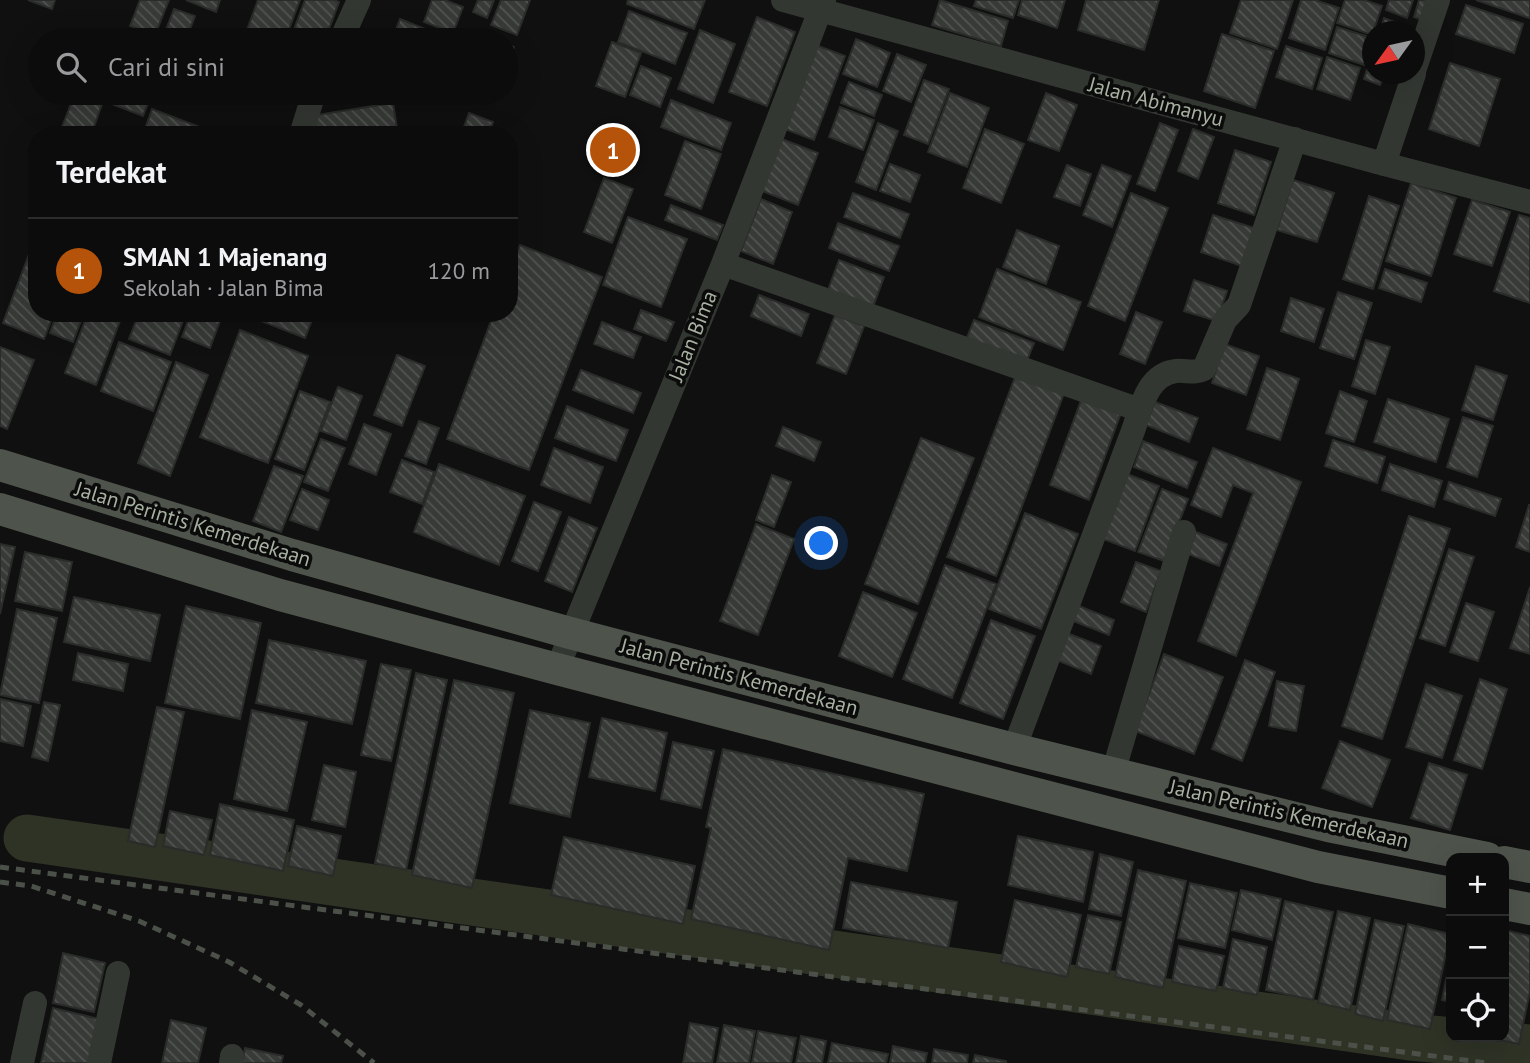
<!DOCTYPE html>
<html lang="id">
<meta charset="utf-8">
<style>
body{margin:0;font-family:"PT Sans",sans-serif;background:#141514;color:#f1f3f6}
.controls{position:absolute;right:21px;bottom:21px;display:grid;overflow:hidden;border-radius:14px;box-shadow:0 7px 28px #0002}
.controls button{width:63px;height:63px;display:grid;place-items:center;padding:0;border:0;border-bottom:2px solid #2b2c2c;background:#0b0c0b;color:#f1f3f6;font:35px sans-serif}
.compass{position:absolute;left:1362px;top:21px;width:63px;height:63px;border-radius:50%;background:#0b0c0b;box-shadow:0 7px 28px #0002;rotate:237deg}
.you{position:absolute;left:822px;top:544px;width:24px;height:24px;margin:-18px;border:5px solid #fff;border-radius:50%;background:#1a73e8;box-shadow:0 0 0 10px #1a73e833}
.badge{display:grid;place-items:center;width:46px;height:46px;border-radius:50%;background:#b45309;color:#fff;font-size:23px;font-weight:700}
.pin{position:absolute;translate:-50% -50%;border:4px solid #fff;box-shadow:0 2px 7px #0006}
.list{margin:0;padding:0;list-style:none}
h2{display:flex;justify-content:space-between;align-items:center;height:91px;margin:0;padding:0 28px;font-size:30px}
h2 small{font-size:23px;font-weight:400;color:#9a9b9d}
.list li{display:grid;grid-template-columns:46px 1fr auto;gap:21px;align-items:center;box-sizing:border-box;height:105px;padding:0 28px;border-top:2px solid #2b2c2c}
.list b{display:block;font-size:26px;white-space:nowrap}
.list p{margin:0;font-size:23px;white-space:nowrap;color:#9a9b9d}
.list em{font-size:23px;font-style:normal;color:#9a9b9d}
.icon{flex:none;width:38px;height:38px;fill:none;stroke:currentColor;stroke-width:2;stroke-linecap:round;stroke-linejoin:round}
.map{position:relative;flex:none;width:1530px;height:1063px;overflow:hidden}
.search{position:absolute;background:#0b0c0b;box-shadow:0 7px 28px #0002;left:28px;top:28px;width:490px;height:77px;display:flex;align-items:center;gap:18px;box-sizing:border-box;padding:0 24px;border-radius:38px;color:#9a9b9d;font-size:26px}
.panel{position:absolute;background:#0b0c0b;box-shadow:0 7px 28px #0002;left:28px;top:126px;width:490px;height:196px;border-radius:28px}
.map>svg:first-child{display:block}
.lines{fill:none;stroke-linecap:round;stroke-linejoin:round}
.river{stroke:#2e3326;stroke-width:47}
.building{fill:url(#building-back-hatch);stroke:#292c29;stroke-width:2}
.minor{stroke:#333732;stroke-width:24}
.major{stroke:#4e544c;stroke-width:32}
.rail{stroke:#4b5049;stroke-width:5;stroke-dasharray:9 7;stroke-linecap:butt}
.labels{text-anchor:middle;stroke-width:7;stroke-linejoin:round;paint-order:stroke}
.street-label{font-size:21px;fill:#a7b0a1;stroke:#0a0b0a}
</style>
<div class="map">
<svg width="1530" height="1063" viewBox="0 0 1530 1063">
<defs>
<pattern id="building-back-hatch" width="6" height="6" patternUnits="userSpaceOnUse" patternTransform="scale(1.75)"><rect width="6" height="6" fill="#373a36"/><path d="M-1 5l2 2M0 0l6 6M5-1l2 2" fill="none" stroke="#515450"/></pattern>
</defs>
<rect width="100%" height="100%" fill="#0f100f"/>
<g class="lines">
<!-- river -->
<path class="river" d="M27 838 1410 1037 1530 1048"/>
</g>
<!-- building -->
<path class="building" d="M28 0H55L52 9Z
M140 0H169L155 35 130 26Z
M186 0H220L216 12Z
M258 0H300L285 40H274L247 30Z
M305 0H334L339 2 325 40H290Z
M432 0H445L463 7 453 33 424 22Z
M478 0H494L487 18 473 12Z
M501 0H530L517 35 491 25Z
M628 0H705L694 29 627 4Z
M940 0 1008 21 1001 46 932 25Z
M976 0H1019L1013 18 974 6Z
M1022 0H1065L1057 28 1018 15Z
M1086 0H1159L1144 50 1078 30Z
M1241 0H1293L1277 49 1230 33Z
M1301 0H1315L1339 8 1325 50 1289 38Z
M1345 0H1364L1382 6 1372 35 1337 23Z
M1389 0H1413L1407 18 1386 10Z
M1419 0H1430L1423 20 1414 17Z
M1476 0H1530V16L1529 18Z
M1466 5 1523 24 1514 53 1456 34Z
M174 9 195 16 186 40H162Z
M629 11 687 33 675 64 618 42Z
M757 17 795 32 767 106 729 92Z
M1384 18 1400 24 1398 32H1380Z
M400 19 445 37 444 40H392Z
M1337 27 1372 38 1364 65 1329 53Z
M700 30 735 44 713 103 678 89Z
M476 33 495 40H474Z
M1222 34 1274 51 1255 108 1204 91Z
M856 39 890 53 877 87 843 74Z
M612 42 641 53 625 97 596 86Z
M506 44 514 47 506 69Z
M813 44 845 56 814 140 782 128Z
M1286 46 1322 58 1312 89 1276 77Z
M1372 53V74H1384L1380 85 1364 79Z
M897 54 926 65 911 102 883 91Z
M1327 57 1360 68 1350 100 1317 89Z
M1450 63 1500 79 1479 146 1429 129Z
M641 66 671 78 660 107 630 95Z
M924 80 949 89 928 144 904 135Z
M849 82 882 95 874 116 841 103Z
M75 93H106L91 135H59Z
M112 93H152L143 116 109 103Z
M950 93 989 108 967 167 928 152Z
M1046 93 1077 105 1059 151 1028 140Z
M671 100 731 123 721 150 661 127Z
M393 103 398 135H313L310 116Z
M840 107 874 120 863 150 829 137Z
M152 109 215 133V135H143Z
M469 113 493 122 488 135H461Z
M878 123 898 131 876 190 856 182Z
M1160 123 1178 130 1155 191 1137 184Z
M985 129 1024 144 1001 203 963 188Z
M1193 129 1214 137 1198 179 1178 171Z
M782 139 818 153 798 205 762 191Z
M685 141 721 154 701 209 665 195Z
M1235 150 1271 162 1254 215 1218 203Z
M890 164 920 175 910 202 880 191Z
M1067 165 1091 174 1080 206 1054 197Z
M1102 165 1131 176 1112 227 1083 215Z
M604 178 633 189 612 243 584 232Z
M1293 180 1334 193 1317 242 1277 230Z
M1411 183 1456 198 1431 276 1386 261Z
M853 193 909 214 900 238 844 217Z
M1131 193 1168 208 1125 321 1088 306Z
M1369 196 1399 206 1373 289 1343 279Z
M761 199 792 212 773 264 741 251Z
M1472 200 1510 212 1492 266 1454 254Z
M671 205 723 225 717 240 665 220Z
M1213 215 1254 228 1242 266 1201 252Z
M1519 215 1530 218V303L1494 291Z
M628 217 687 239 661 307 603 285Z
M838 223 899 246 889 271 829 248Z
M1017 230 1059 246 1046 284 1003 267Z
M37 233V313H54L44 339 3 323Z
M520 245 602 277 529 470 447 439 494 313H509V274Z
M839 260 884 277 873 307 828 290Z
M997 269 1081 302 1063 350 979 317Z
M1385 269 1427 283 1421 302 1379 288Z
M1194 280 1227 291 1217 321 1184 311Z
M1338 292 1372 303 1354 359 1320 348Z
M759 295 809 314 801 336 751 316Z
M1291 298 1324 309 1314 342 1281 331Z
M641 310 674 322 666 341 634 329Z
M1136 312 1162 322 1145 364 1120 354Z
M57 313H84L73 342 50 333Z
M88 313H123L96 385 65 373Z
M139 313H186L170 355 129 339Z
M191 313H223L210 348 182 337Z
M264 313H295L312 320 305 338 261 321Z
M835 315 864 326 846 374 817 363Z
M974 320 1034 343 1026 363 966 340Z
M602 322 641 337 633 358 594 344Z
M240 330 308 356 268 463 200 437Z
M1366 340 1390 347 1375 394 1352 386Z
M119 342 171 362 153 411 101 391Z
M1224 344 1259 356 1246 395 1212 383Z
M0 347 34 360 7 429 0 426Z
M397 355 425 366 402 426 374 415Z
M176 362 208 375 170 476 138 463Z
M1476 366 1507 376 1493 420 1462 410Z
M1267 368 1299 379 1280 440 1247 429Z
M1018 369 1066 388 996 576 947 557Z
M581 370 641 393 633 413 573 390Z
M338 387 362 396 346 440 321 431Z
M300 391 330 402 304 470 275 459Z
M1340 391 1367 401 1354 442 1326 433Z
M1083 395 1122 410 1089 500 1050 485Z
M1388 399 1449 419 1436 462 1374 442Z
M1155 402 1198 418 1189 442 1146 425Z
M567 406 628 430 616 461 555 438Z
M1463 417 1493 426 1477 477 1447 467Z
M419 421 439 428 426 464 405 456Z
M364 424 391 434 376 475 349 464Z
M783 427 821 442 814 461 776 446Z
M921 438 974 458 918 604 865 584Z
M321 439 345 448 328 491 304 482Z
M1333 440 1385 457 1377 483 1325 466Z
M1143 441 1197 462 1187 488 1134 467Z
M554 448 603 467 590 503 541 485Z
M1213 448 1301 482 1236 656 1198 641 1253 493 1233 485 1221 517 1191 505Z
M402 460 434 472 422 504 390 492Z
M439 464 525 496 499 565 414 532Z
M1390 464 1442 481 1434 507 1382 490Z
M274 466 303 476 281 532 253 521Z
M1127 474 1159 486 1135 551 1103 539Z
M772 475 791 482 774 527 756 520Z
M1449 482 1501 499 1495 516 1444 499Z
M302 489 329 500 318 530 290 520Z
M1162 489 1188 499 1164 561 1138 552Z
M534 502 561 512 538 571 512 561Z
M1529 505H1530V552L1516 547Z
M1025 513 1078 534 1041 629 989 609Z
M1409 516 1450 529 1382 739 1342 726Z
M569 517 597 528 572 592 545 581Z
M756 524 794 539 758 635 720 621Z
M1196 532 1227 544 1219 566 1188 554Z
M0 544 15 547 0 614Z
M1449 549 1474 557 1445 646 1420 638Z
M25 552 72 562 62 611 15 601Z
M1136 562 1161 571 1146 612 1121 602Z
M945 565 996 584 952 698 903 679Z
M1530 587V654L1510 648Z
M863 592 917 613 892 677 839 656Z
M74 597 160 615 150 661 64 642Z
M1466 603 1494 612 1478 661 1450 652Z
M186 606 261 623 240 719 165 703Z
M1079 606 1114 620 1109 635 1073 621Z
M17 609 57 618 39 703 0 695Z
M991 620 1035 636 1003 719 960 703Z
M1064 632 1101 646 1091 674 1054 659Z
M269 640 366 661 352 724 256 703Z
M78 653 128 664 123 691 73 680Z
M1164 654 1223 677 1194 754 1135 731Z
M1245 660 1275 672 1242 761 1212 749Z
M381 664 411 670 391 761 361 755Z
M416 673 447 680 406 870 375 863Z
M1480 679 1507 689 1482 769 1454 760Z
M454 680 514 693 472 888 412 875Z
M1277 681 1304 686 1296 731 1269 726Z
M1426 684 1462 696 1442 758 1406 747Z
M0 699 31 706 23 746 0 741Z
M44 702 60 705 48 761 32 757Z
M157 707 184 712 155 847 128 841Z
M252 710 307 722 287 811 234 799Z
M530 710 590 723 570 817 510 803Z
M602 718 667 733 655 791 589 777Z
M1340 741 1390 760 1372 807 1322 788Z
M673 742 714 751 701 808 661 799Z
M723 749 924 794 907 871 848 858 829 950 691 919 711 828 706 827Z
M1429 763 1467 775 1450 830 1411 818Z
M324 765 356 772 345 827 312 820Z
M220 804 294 820 283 871 210 855Z
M170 811 212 820 204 855 163 846Z
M297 826 341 836 333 876 288 866Z
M1018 836 1093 852 1083 902 1008 885Z
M564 837 695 866 683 924 551 895Z
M1100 854 1133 862 1121 916 1089 909Z
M1138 870 1186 881 1163 988 1115 977Z
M851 882 957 902 948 948 843 928Z
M1190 883 1237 893 1225 948 1178 938Z
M1241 890 1281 899 1272 940 1232 930Z
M1015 900 1081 915 1067 977 1001 962Z
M1285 901 1333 912 1313 1000 1266 990Z
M1338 911 1370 918 1350 1010 1318 1003Z
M1088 915 1121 922 1109 974 1076 967Z
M1375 920 1404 926 1383 1021 1355 1014Z
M1408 924 1450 934 1430 1029 1387 1020Z
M1504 930 1530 936V991L1519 1044 1485 1037H1504Z
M1233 939 1267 947 1257 995 1223 988Z
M1179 946 1224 956 1216 991 1172 982Z
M63 953 105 963 94 1012 53 1003Z
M1451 956V1002L1442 1000Z
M53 1008 99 1019 90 1063H41Z
M171 1020 206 1028 198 1063H162Z
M690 1023 718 1028 712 1063H683Z
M724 1025 755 1031 749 1063H717Z
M758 1031 796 1038 791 1063H752Z
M801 1036 826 1041 822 1063H796Z
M832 1043 888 1054 886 1063H828Z
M893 1046 927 1053 925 1063H890Z
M245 1048 283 1056 281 1063H242Z
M934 1049 968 1055 967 1063H932Z
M975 1055 1006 1061V1063H973Z"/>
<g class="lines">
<!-- minor -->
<path class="minor" d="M783 0 1384 164 1530 202
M341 40 359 0
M1414 71 1438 0
M301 135 314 93
M1384 164 1414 74
M723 264 1140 410
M557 669 723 264 824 0
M1014 749 1134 428C1141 407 1148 374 1176 371 1186 370 1194 374 1204 369L1225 320 1239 305 1295 139
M1113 773 1184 532
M22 1063 35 1003
M99 1063 118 973
M231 1063 232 1056"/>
<!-- major -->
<path class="major" d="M0 465 292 555 570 633 1014 749 1328 826 1487 858
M0 509 280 595 557 669 1318 867 1451 893
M1504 862 1530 867
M1504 904 1530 909"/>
<!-- rail -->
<path class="rail" d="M0 867 1487 1063
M0 882 31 886 139 921 229 962 301 1005 374 1063"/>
</g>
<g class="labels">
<!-- street labels -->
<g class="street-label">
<text transform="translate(1156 102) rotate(15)" y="7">Jalan Abimanyu</text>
<text transform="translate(693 336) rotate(-68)" y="7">Jalan Bima</text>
<text transform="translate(193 524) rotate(17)" y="7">Jalan Perintis Kemerdekaan</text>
<text transform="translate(739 677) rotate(15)" y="7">Jalan Perintis Kemerdekaan</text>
<text transform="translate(1289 814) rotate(13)" y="7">Jalan Perintis Kemerdekaan</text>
</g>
</g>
</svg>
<div class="controls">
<button>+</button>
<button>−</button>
<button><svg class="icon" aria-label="locate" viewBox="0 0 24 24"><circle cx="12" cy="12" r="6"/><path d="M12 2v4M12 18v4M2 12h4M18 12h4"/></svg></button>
</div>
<svg class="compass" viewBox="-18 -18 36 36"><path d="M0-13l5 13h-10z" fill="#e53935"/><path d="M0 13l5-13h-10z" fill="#9a9b9d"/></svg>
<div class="you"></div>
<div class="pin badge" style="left:613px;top:150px">1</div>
<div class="search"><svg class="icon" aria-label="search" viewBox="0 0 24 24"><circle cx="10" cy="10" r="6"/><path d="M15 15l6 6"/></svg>Cari di sini</div>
<section class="panel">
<h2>Terdekat<small></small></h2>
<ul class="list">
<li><span class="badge">1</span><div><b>SMAN 1 Majenang</b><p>Sekolah · Jalan Bima</p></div><em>120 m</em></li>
</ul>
</section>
</div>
